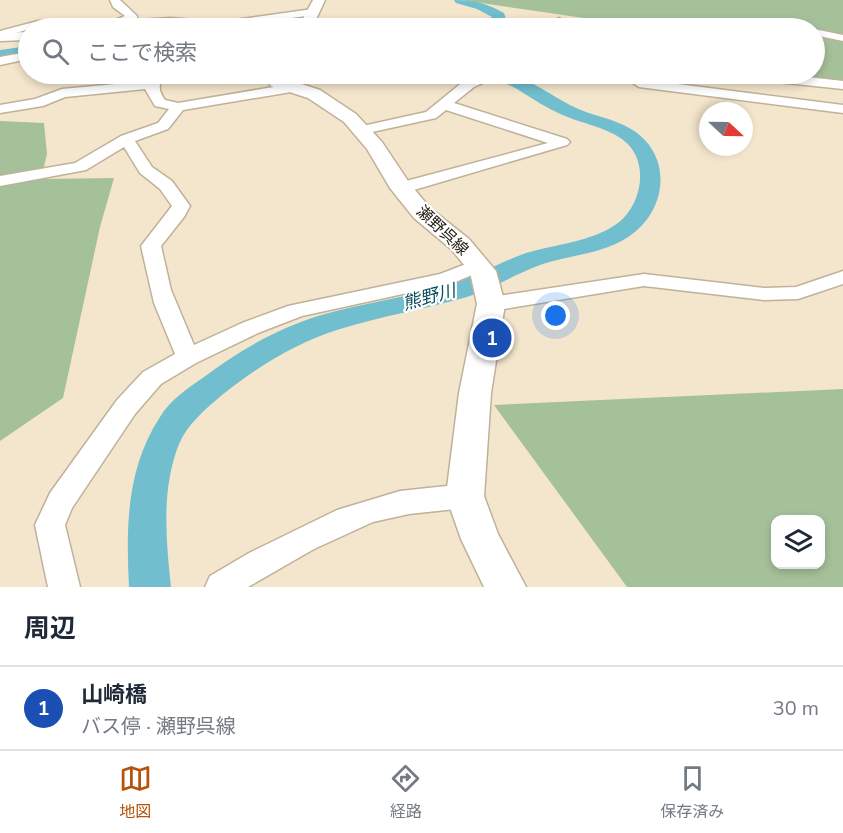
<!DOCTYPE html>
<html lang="ja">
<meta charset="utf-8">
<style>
body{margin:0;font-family:"Nunito Sans","Noto Sans JP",sans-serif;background:#f6f6f7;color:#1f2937}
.controls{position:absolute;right:18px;bottom:18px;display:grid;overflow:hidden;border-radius:12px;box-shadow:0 3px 9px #0003}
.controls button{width:54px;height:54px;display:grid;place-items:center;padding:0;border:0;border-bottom:2px solid #e0e1e3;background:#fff;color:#1f2937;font:30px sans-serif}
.compass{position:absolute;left:699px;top:102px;width:54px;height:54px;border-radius:50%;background:#fff;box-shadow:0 3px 9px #0003;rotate:112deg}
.you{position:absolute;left:556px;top:316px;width:21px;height:21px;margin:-15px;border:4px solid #fff;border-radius:50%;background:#1a73e8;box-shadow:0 0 0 9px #1a73e833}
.badge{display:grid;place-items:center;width:39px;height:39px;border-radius:50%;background:#b45309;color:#fff;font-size:20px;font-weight:700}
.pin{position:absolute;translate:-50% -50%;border:3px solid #fff;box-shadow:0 2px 6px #0006}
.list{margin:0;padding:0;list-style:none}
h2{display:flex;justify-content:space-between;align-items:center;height:78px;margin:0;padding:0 24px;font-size:26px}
h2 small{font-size:20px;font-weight:400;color:#747a83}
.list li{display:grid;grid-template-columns:39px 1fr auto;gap:18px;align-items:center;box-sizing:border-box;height:84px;padding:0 24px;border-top:2px solid #e0e1e3}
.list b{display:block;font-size:22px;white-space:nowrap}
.list p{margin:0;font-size:20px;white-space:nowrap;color:#747a83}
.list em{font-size:20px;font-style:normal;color:#747a83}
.icon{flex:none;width:33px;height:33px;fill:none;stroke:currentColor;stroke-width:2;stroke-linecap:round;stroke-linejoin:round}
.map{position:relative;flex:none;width:843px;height:587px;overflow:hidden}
.search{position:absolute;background:#fff;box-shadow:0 3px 9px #0003;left:18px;right:18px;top:18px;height:66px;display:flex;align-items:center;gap:15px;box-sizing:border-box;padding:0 21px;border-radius:33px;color:#747a83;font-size:22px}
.sheet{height:162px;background:#fff}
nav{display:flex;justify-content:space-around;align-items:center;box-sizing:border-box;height:84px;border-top:2px solid #e0e1e3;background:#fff;font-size:16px;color:#747a83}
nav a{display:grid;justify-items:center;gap:3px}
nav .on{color:#b45309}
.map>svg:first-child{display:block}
.green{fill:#a5c19a;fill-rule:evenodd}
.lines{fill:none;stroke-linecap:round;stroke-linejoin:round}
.river{fill:#71becf;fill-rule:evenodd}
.minor-casing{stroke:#bfb19a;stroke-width:3}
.major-casing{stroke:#bfb19a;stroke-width:3}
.minor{fill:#fff;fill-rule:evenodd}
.major{fill:#fff;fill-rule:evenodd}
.labels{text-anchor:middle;stroke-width:4.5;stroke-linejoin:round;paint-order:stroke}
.street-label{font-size:16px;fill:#262118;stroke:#fff}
.water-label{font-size:18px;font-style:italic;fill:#074e5a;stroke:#fff}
</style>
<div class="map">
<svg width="843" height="587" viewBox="0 0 843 587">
<rect width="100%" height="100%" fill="#f4e6cd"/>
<!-- green -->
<path class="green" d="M461 0H843V86L784 74H814V28H639L611 22Z
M0 121 44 123 47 154 41 179 114 178 100 227 63 398 0 441Z
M843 389V587H627L494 405ZM776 520H820V564H776Z"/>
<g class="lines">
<!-- river -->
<path class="river" d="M454 0C474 0 486 3 504 13L506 19 489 28H452L454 25 484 21 492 17 477 9 456 3Z
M28 46V54L0 60V50Z
M494 74C523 71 548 95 574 107 592 116 613 118 631 129 670 152 669 203 636 231 610 254 571 254 540 265 515 274 492 289 467 297 425 309 382 316 340 329 297 342 257 367 222 395 206 409 188 423 179 444 161 489 166 540 171 587H129C126 528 126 469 160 417 170 400 188 388 204 377 238 351 277 329 318 316 361 303 406 298 449 285 476 277 500 262 526 253 556 244 592 242 618 223 637 208 646 179 636 156 625 130 588 126 565 116 548 109 533 99 517 89 509 85 499 81 494 74Z"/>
<!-- minor casing -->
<g class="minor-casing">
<path id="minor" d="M110 0H120L137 16V20L171 18 220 22 313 9 318 12 313 15 220 28 171 24 124 27H38L0 37V31L38 21H113L125 16 113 7Z
M559 18 564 21 562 28H552L554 21Z
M814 29 843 35V41L814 35Z
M28 52V59L0 65V57Z
M153 74H165C159 85 157 88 165 100L178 103 291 84 298 88 291 92 183 110 168 129 135 141 152 167 172 181 190 206 184 217 161 246 171 290 194 345 242 323 288 306 440 274 479 259 486 261 489 265 486 269 453 283 302 316 258 333 196 363 161 384 135 414 72 508 65 525 80 587H48L35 525 50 493 117 400 143 372 175 354 154 303 141 246 172 206 160 189 140 173 124 147 86 170 0 186V176L75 163 121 136 158 123 169 109 155 106 145 89 65 97 43 106 0 113V105L35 99 62 89 148 81Z
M486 74H502L474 87 454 103 567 139 570 142 567 145 407 192H395L393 188 395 184 548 143 446 110 436 118 363 134 356 130 358 127 426 112 464 81Z
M635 74H647L646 80 843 105V113L639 87 633 83Z
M731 74H799V76L843 81V89L737 78Z
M843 271V284L798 299 764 300 644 286 491 311 483 309 480 304 483 299 491 297 644 274 764 288 796 287Z
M465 484 475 488 479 496 475 504 465 508 409 514 373 522 314 549 248 587H205L210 576 249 553 337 510 400 491Z"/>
</g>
<!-- major casing -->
<g class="major-casing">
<path id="major" d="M313 0H325L312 28H298Z
M28 32V40L0 41V33Z
M262 74H278L283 78 320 90 356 114 382 142 410 184 430 208 469 239 496 271 505 304 491 393 484 496 498 534 526 587H484L461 539 446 496 459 393 477 304 470 272 451 249 414 218 390 188 367 149 344 122 308 98 271 86Z"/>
</g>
<!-- minor -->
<use href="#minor" class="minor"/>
<!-- major -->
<use href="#major" class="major"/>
</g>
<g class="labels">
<!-- street labels -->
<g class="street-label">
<text transform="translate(443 230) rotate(43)" y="6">瀬野呉線</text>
</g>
<!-- water labels -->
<g class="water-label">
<text transform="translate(429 297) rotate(-15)" y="6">熊野川</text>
</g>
</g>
</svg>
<div class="controls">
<button><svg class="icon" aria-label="layers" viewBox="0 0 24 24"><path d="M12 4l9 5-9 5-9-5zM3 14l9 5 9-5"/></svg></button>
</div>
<svg class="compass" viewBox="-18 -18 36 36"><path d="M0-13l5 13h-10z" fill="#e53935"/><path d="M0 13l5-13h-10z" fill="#747a83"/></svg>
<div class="you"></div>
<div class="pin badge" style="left:492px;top:338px;background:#1a4fb4">1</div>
<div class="search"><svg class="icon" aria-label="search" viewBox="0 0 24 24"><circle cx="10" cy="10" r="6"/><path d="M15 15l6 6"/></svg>ここで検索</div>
</div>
<section class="sheet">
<h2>周辺<small></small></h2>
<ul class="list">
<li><span class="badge" style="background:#1a4fb4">1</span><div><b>山崎橋</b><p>バス停 · 瀬野呉線</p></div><em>30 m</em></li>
</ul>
</section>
<nav>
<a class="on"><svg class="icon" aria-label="map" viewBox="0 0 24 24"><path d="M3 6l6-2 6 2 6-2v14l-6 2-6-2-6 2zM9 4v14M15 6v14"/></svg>地図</a>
<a><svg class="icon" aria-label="directions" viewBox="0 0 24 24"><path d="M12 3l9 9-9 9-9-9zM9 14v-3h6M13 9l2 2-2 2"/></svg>経路</a>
<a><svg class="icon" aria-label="saved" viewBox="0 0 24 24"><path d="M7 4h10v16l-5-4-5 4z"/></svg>保存済み</a>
</nav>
